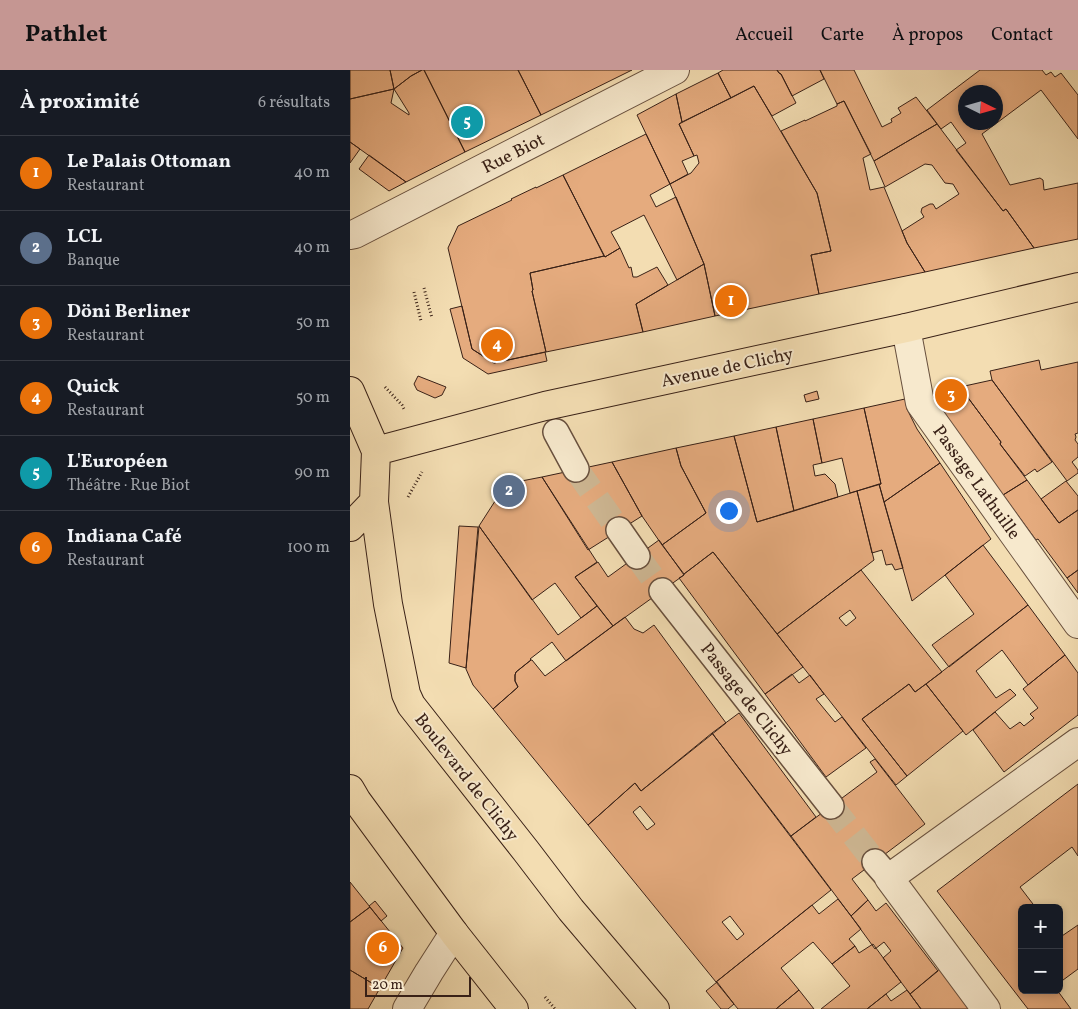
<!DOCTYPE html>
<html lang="fr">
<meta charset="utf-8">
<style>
body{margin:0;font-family:Vollkorn,serif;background:#242831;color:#f1f3f6}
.controls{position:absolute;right:15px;bottom:15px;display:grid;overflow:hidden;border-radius:8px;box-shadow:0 2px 8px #0003}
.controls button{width:45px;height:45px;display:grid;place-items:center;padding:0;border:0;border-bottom:1px solid #363941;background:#171b24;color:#f1f3f6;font:25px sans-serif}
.compass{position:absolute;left:608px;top:15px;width:45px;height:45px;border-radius:50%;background:#171b24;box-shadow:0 2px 8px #0003;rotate:95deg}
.scale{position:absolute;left:15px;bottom:12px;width:106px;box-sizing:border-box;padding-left:5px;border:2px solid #392117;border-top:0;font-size:14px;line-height:18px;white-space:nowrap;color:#392117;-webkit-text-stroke:4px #f7e9cd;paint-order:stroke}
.you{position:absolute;left:378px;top:440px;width:18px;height:18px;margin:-12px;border:4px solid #fff;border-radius:50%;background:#1a73e8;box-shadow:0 0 0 8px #1a73e833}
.badge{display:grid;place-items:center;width:32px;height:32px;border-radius:50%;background:#c59692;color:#fff;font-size:16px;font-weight:700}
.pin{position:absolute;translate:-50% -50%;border:2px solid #fff;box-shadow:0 1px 5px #0006}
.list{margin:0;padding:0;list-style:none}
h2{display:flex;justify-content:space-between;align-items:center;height:65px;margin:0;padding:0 20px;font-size:21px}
h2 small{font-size:16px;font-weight:400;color:#9ea1a6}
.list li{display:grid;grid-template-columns:32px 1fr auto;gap:15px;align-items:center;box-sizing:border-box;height:75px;padding:0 20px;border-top:1px solid #363941}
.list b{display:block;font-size:19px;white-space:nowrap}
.list p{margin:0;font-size:16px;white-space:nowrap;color:#9ea1a6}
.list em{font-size:16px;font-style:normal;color:#9ea1a6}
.map{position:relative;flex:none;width:728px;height:939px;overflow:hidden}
header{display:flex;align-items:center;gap:30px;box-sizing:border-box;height:70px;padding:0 25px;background:#c59692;color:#111}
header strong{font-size:24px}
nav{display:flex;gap:28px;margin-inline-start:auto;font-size:18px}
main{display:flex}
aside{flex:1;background:#171b24}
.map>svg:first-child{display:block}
.building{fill:#e5ab7e;stroke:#392117;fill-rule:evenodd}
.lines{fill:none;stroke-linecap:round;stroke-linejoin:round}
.pedestrian-tunnel{stroke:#ceb793;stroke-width:25;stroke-dasharray:25 12;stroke-linecap:butt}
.pedestrian-casing{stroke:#68503e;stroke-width:28}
.minor-casing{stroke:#68503e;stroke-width:30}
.primary-casing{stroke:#392117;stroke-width:30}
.path{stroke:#392117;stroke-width:3;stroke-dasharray:1 2.5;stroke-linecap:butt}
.pedestrian{stroke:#f7e9cd;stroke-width:25}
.minor{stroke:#f7e9cd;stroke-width:28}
.primary{stroke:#f3ddb2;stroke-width:28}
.labels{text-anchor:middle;stroke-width:4;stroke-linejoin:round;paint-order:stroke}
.street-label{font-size:18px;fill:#392117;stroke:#f7e9cd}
</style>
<header>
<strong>Pathlet</strong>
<nav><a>Accueil</a><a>Carte</a><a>À propos</a><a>Contact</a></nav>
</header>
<main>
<aside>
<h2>À proximité<small>6 résultats</small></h2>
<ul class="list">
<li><span class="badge" style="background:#e8710a">1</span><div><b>Le Palais Ottoman</b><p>Restaurant</p></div><em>40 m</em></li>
<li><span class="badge" style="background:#5c6f8a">2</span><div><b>LCL</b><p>Banque</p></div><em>40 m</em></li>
<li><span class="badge" style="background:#e8710a">3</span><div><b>Döni Berliner</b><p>Restaurant</p></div><em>50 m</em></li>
<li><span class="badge" style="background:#e8710a">4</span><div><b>Quick</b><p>Restaurant</p></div><em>50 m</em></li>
<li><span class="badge" style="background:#0f9aa8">5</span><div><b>L'Européen</b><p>Théâtre · Rue Biot</p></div><em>90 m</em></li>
<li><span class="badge" style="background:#e8710a">6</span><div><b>Indiana Café</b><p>Restaurant</p></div><em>100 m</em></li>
</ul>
</aside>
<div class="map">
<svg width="728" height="939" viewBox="0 0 728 939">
<rect width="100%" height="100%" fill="#f3ddb2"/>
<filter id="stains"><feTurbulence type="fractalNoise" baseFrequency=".004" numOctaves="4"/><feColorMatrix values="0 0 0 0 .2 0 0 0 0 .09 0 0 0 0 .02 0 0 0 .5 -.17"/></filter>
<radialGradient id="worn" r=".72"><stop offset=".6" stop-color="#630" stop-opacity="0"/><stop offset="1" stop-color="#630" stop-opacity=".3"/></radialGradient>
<!-- building -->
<path class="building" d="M0 0H40L44 19 0 29Z
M40 0H72L61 6 44 19Z
M72 0H74L115 82 56 112 0 72V29L44 19 41 33 59 45V43L44 19 61 6Z
M74 0H168L191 45 115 82Z
M168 0H282L191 45Z
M373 0H427L429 3 431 4 446 33 422 46 404 16 381 28 368 3Z
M427 0H470L474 9 442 26 431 4 429 3Z
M470 0H504L532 57 542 52 541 49 551 43 548 38 566 27 587 54 524 91 494 31 487 34Z
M630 0H692L696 5 701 2 705 7 711 3 728 25V69L691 20 632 64 660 115 690 108 693 110 694 120 728 113V169L684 178 656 139 653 141 606 80 616 73 601 52 591 59 577 40ZM616 22H646V52H616Z
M368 3 381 28 332 52 326 24Z
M404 16 467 123 481 181 461 185 469 224 365 246 354 194 320 114 341 103 349 93 347 85 344 86 329 54Z
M326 24 332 52 329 54 344 86 332 91 338 104 320 114 287 45Z
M494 31 521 84 513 88 520 120 534 117 557 173 575 202 469 224 461 185 481 181 467 123 431 61 455 50V51L487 36V34Z
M587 54 653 141 656 139 684 178 575 202 557 173 552 161 574 147 571 142 572 138 580 134H583L586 139 609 124 603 114 595 113 582 95 575 94 535 117 524 91Z
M296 64 320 114 300 125 306 137 326 127 354 194 327 210 294 145 261 162 270 178 255 187 213 105Z
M0 72 10 79 0 93Z
M19 85 56 112 39 121 9 99Z
M213 105 254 186 180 203 183 220 182 221 196 282 144 293 122 279 98 178 108 156 162 130 161 129 186 117V118Z
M270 178 279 198 281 197 283 207H287L307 197 318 215 286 234 293 262 196 282 182 221 183 220 180 203 254 186 255 187Z
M354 194 365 246 293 262 286 234Z
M112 236 122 279 144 293 195 282 197 291 138 304 113 288 100 239Z
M689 290 691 300 728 292V363L725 364 726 367 725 370 728 374V387L722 392 728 400V403L717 411 642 310 640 301Z
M68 306 96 317 92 325 85 328 67 320 64 314Z
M642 310 702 392 687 402 685 399 675 406 650 374 651 372 610 317Z
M610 317 651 372 650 374 677 410 653 425 582 328V324Z
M467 321 469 329 456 332 454 325Z
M555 329 557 339 567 359 590 393 534 432 529 414H531L514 338Z
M514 338 531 414 500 423 492 388 472 393 463 349Z
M463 349 472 393 463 395 465 406 475 404 485 414 488 427 444 441 426 357Z
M426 357 444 441 407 452 384 366Z
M384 366 407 452 507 421 524 490 427 564 363 482 334 504 312 475 356 443 331 396 326 378Z
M326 378 331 396 356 443 312 475 292 446 262 392Z
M262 392 292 446 238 480 192 407Z
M590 393 641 469 562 531 534 432Z
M192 407 247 492 225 507 247 536 231 548 205 513 182 530 129 456 156 414Z
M677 410 709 453 728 440V500L717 508 688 469 686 470 653 425Z
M716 411 728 426V440L709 453 691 429Z
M529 414 553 498 545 500 542 494 536 495 532 480 522 483 507 421Z
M109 456 128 457 116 598 99 593Z
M129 456 208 565 247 536 263 556 216 591 202 572 180 589 181 590 166 602 165 605V611L168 617 143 639 123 615 116 599Z
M309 470 334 505 263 556 225 507 248 492 258 507Z
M633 475 678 535 599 597 582 575 624 544 595 505Z
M363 482 453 597 415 624 329 508 334 505V504Z
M511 500 592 602 565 622 559 614 512 649 557 706 546 715 427 564ZM500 540 506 548 496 556 489 548Z
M728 500V523L717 508Z
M678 535 715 585 678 615 652 580 626 601 646 628 660 619 666 625 616 665 576 614Z
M275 547 284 559 293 563 304 555 376 653 291 721 285 713 238 755 143 639 168 617 165 611V605L166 602 181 590H182L195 606Z
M715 585 728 603V645L654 702 623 660 645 642 660 659 670 652 674 656 684 648 680 644 688 638 673 619Z
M442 604 449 613 460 605 474 624 466 629 485 652 492 647 516 678 476 707 415 624Z
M559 614 565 622 576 614 613 661 557 706 512 649Z
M389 643 466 747 441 766 362 663Z
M362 663 481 820 366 912 238 755 285 713 291 721ZM290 736 305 754 297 760 283 742ZM380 846 394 864 387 870 372 852Z
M525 689 575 754 502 809 518 830 501 846 441 766 527 702 520 692Z
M728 714V786L722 777 670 817 686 838H672V920H707L721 939H678L587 821Z
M0 812 20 837 0 852Z
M488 829 511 859 499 869 505 876 482 894 463 872 431 898 449 920 426 939H388L366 912 462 835 469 844Z
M518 830 526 841 536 833 588 901 560 924 533 888 541 881 534 872 525 879 501 846Z
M25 831 37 846 31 851 19 836Z
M20 837 53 878 30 918 0 900V852Z
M728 855V899L709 913V868Z
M523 874 551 912 517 939H471L500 916 482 894 505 876 509 883Z
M592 897 624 939H571L560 924Z
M0 900 30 918 18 939H0Z
M367 912 384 934 378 939H371L356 921Z
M449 920 464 939H426Z
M557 920 571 939H517L536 924 541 931Z"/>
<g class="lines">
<!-- pedestrian-tunnel -->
<path class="pedestrian-tunnel" d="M226 399 269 460
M287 486 312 521
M481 736 525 792"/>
<!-- pedestrian casing -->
<g class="pedestrian-casing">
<path id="pedestrian" d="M206 362 226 399
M269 460 287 486
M312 521 481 736
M525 792 539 808"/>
</g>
<!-- minor casing -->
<g class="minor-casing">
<path id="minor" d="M0 165 5 164 325 0
M556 258 570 333 728 554
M57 939 79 902 104 863
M636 939 539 808 728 672"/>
</g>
<!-- primary casing -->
<g class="primary-casing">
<path id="primary" d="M0 321 26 381 24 432 38 534 56 624 61 635 176 781 221 840 305 939
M26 381 195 336 556 258 728 217
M0 457 24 432
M0 719 7 731 104 863 164 939"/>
</g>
<!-- path -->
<path class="path" d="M74 218 82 248
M64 222 71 251
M35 317 52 335 55 341
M58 427 72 402
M195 927 205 939"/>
<!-- pedestrian -->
<use href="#pedestrian" class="pedestrian"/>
<!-- minor -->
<use href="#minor" class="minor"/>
<!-- primary -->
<use href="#primary" class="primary"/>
</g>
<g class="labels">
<!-- street labels -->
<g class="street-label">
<text transform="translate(163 83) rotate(-27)" y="6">Rue Biot</text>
<text transform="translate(377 297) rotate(-12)" y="6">Avenue de Clichy</text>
<text transform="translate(627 412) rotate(54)" y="6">Passage Lathuille</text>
<text transform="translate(397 629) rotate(52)" y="6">Passage de Clichy</text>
<text transform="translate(117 707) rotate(52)" y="6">Boulevard de Clichy</text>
</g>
</g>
<rect width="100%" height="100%" filter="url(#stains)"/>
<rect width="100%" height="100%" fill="url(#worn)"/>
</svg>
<div class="controls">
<button>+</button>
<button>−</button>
</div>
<svg class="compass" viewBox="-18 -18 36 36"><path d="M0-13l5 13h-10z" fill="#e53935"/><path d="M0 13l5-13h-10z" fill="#9ea1a6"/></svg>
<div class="scale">20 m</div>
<div class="you"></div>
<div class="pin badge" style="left:381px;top:231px;background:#e8710a">1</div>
<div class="pin badge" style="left:159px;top:421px;background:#5c6f8a">2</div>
<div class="pin badge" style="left:601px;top:325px;background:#e8710a">3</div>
<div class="pin badge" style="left:147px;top:275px;background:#e8710a">4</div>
<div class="pin badge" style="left:117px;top:52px;background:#0f9aa8">5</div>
<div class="pin badge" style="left:33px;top:878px;background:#e8710a">6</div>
</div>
</main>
